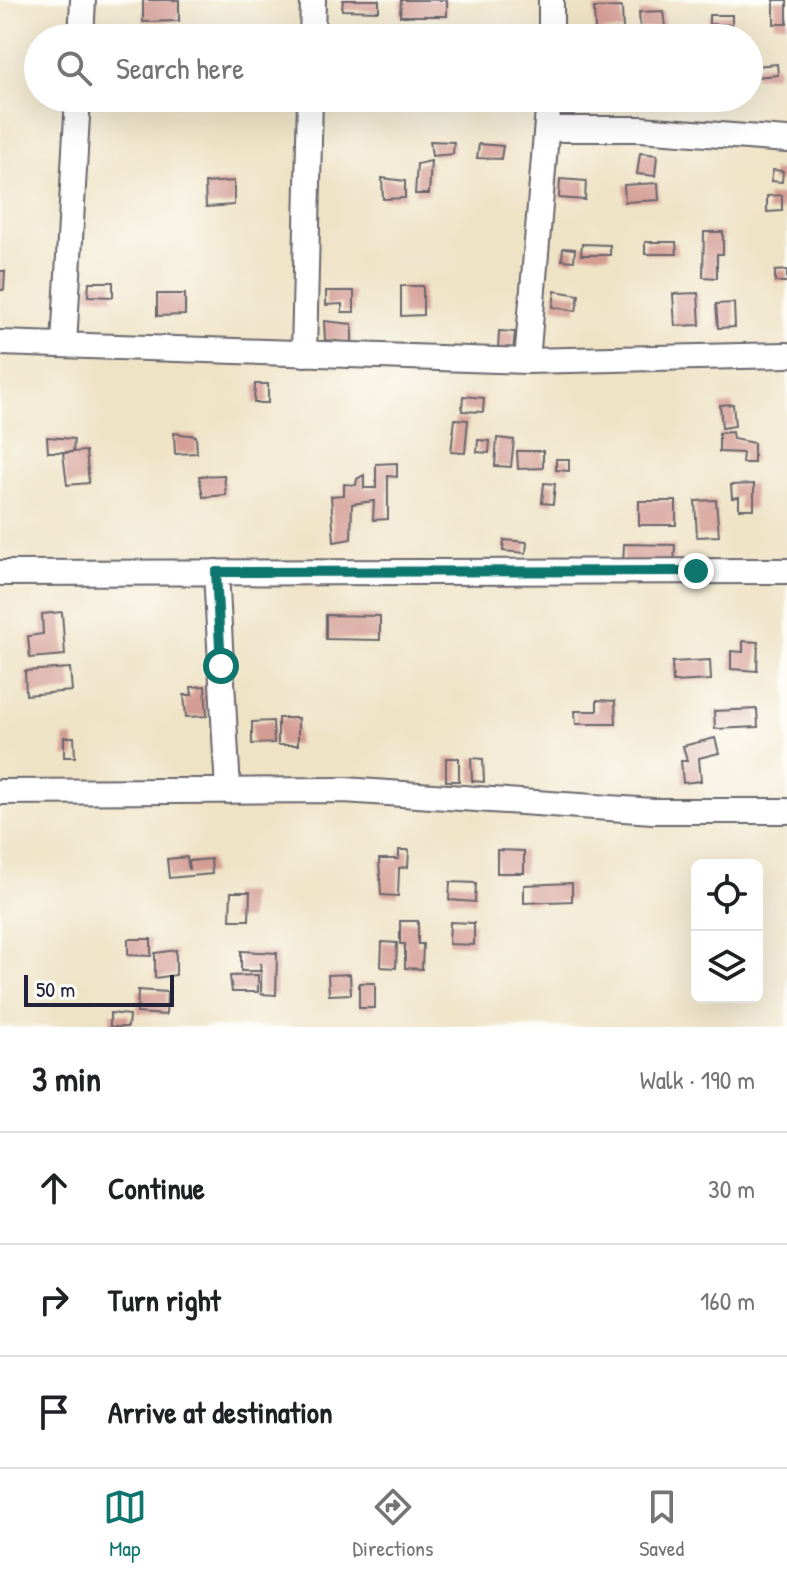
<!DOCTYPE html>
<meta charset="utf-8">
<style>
body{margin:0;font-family:"Patrick Hand",sans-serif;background:#f2f2f2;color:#202124}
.controls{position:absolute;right:24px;bottom:24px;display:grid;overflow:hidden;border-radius:12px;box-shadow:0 8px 32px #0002}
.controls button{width:72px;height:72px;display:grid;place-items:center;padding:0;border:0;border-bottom:2px solid #e0e0e0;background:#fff;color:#202124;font:40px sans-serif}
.scale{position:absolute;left:24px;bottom:20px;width:150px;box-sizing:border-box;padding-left:8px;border:4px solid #22223b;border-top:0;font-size:22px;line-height:28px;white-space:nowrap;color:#22223b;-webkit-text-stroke:6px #fdfcf7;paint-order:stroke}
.stop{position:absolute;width:24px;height:24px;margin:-18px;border:6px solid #0f766e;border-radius:50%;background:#fff}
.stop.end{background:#0f766e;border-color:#fff;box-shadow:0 2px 8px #0008}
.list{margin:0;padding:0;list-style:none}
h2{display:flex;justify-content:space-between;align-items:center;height:104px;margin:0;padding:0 32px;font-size:34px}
h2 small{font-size:26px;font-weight:400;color:#757577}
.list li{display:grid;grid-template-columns:52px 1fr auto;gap:24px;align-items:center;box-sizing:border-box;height:112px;padding:0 32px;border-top:2px solid #e0e0e0}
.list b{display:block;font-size:30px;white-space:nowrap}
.list em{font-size:26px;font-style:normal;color:#757577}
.icon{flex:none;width:44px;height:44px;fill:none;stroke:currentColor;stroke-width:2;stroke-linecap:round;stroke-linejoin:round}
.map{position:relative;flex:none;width:787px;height:1027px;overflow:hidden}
.search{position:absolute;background:#fff;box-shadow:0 8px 32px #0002;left:24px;right:24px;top:24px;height:88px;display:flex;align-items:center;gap:20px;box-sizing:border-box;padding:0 28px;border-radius:44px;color:#757577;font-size:30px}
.sheet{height:440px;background:#fff}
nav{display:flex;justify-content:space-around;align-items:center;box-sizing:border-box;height:112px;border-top:2px solid #e0e0e0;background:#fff;font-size:22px;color:#757577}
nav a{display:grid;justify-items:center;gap:4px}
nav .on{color:#0f766e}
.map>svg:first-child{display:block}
.building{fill:#d49d94}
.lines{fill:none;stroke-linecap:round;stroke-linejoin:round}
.minor-casing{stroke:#6a666c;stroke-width:28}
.minor{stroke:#fff;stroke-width:24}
.route{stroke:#0f766e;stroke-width:10}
</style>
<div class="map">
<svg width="787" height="1027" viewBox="0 0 787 1027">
<rect width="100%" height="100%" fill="#fdfcf7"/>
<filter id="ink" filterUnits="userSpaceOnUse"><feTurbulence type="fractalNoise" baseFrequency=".0125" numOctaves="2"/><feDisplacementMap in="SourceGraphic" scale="16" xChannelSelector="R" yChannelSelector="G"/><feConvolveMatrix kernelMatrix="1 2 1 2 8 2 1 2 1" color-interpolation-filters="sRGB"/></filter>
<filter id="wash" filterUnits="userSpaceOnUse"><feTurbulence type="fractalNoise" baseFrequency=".006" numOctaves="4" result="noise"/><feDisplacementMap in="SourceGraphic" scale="32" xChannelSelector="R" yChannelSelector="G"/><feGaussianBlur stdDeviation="1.8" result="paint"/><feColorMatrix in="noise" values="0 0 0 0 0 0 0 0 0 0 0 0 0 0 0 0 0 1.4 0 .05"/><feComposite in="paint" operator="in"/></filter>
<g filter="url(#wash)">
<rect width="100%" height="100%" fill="#efe3c6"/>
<g id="blocks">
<!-- building -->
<path class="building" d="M143 0H179V21L143 22Z
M343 0H379V11L342 10Z
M401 0H447V16H400Z
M774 0H787V24H774Z
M622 7 623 30 595 32 594 8Z
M663 11 665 27 640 29 639 12Z
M709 15H732V25L709 24Z
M777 64 778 75 755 77V66Z
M642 98H661V104L641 103Z
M430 141 454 142 453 154 432 156Z
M479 144 503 146 501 159 477 158Z
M640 153 657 155 655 176 637 174Z
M431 161 429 194H415L417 164Z
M773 170 783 171 782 182 771 181Z
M382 178 405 181V198L383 199Z
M560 179 586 181 585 200 559 198Z
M234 181V205L206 207 205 183Z
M658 183 659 200 625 202 624 185Z
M782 195V211L767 212V196Z
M704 232H723V254H717V278L703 277Z
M645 242H676L677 254H645Z
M582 244 610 245V255H581Z
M563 248 575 249 574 261 562 260Z
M787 270V282H775V271Z
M0 271H5L4 290H0Z
M89 282H113V297L88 296Z
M401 286H423V315L401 316Z
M326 291H354V312H342V304L326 305Z
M555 291 579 295 576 311 553 307Z
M698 293 700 325 675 326 673 294Z
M157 294H185V315L157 316Z
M734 303 735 327 718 328 716 304Z
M324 321 352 324V343L325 340Z
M499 331 515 332 513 351 498 350Z
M255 384H268V403H254Z
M463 396 484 398 483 412 462 411Z
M733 404 735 426 722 428 720 405Z
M455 419 468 420 465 453 451 452Z
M732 432 733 439 754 443V463H742L743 453 719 452V433Z
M174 433 196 436 197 453 175 454Z
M47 437 74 439 73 452 86 451 89 483 67 485 63 453 73 452H48Z
M497 438 514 440 511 467 495 466Z
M478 440 490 441 489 453 477 452Z
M517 451H543V468L518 469Z
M556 459H569V471L556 470Z
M397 463V477L388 476V519L373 520 374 501 352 504 351 539 334 542 331 496 344 495V484L356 485 357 479 364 475V488H376V464Z
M224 475 226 495 203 497 199 476Z
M544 483 555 484 553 504 542 503Z
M754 484V509H739V497L732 498 731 485Z
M716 500 719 536 697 537 695 501Z
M639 501H676V525H639Z
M504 540 527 542 526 553 503 551Z
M624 544 675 545 674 565H623Z
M62 612 65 655 30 658 28 636 43 634 42 614Z
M326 615 380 616V640L326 639Z
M743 641 758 642 757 671 731 669V651L743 652Z
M710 660 711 680 673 682 672 662Z
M70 668 72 691 26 695 25 671Z
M205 686 207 716 186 717 184 695H192L191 687Z
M597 700 615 701 616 724H576L575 711H597Z
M757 709 758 727 715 729 714 711Z
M278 718H298V745H278Z
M273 721 274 743 252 744V722Z
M64 737H74L75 757H64Z
M715 738 719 753 699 758 701 781 683 783 681 761H687L683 746Z
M446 758H459V781H446Z
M471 758 483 759 484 782 472 781Z
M399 850H409L408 867 399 868 398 896 381 895 379 859H399Z
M497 850 524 851V873H497Z
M187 857 189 870V861L211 859 212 874 169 878 167 859Z
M450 882 476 883 475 902 449 900Z
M572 883V901L524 903V885Z
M231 892H250L249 920H230Z
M400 921H418V944H423L422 969 405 968V944H400Z
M450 922 474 923V945L449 944Z
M128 939H151V956L128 955Z
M382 942 397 943 396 968 381 967Z
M176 950V975L155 978V953Z
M241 951 277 953 276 995 261 994V963L260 971H241Z
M350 974 351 994 329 995 328 975Z
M258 975V992H232L230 976Z
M359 983H375V1008H359Z
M138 990 167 992 166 1015 137 1013Z
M110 1013 129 1015 128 1027H110Z"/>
</g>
</g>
<g filter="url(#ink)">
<use href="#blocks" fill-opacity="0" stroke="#6a666c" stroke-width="2"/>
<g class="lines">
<!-- minor casing -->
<g class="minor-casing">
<path id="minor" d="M81 38 83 0
M312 38 313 0
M551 38V0
M547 129H641L787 140
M0 343 527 361 787 355
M64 345 78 98
M304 354 310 98
M527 361 549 98
M216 572 228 791
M0 573 787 571
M0 792 344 790 653 811H787"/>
</g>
<!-- minor -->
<use href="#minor" class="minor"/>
</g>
</g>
<g class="lines" filter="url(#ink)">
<!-- route -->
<path class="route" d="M221 666 216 572 696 571"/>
</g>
</svg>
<div class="controls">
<button><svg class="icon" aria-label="locate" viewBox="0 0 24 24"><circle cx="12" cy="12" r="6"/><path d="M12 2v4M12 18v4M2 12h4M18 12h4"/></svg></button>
<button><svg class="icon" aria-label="layers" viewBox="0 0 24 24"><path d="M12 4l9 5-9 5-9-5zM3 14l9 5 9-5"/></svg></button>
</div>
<div class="scale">50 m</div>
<div class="stop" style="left:221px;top:666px"></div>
<div class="stop end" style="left:696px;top:571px"></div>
<div class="search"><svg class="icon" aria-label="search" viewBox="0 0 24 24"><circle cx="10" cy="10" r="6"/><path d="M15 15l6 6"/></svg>Search here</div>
</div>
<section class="sheet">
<h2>3 min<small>Walk · 190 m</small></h2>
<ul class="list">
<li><svg class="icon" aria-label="ahead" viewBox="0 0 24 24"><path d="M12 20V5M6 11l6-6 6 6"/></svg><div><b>Continue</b></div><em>30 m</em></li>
<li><svg class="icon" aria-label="right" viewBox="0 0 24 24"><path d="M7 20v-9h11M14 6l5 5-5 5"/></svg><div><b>Turn right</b></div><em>160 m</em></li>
<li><svg class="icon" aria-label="arrive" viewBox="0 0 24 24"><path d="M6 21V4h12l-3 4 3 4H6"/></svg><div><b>Arrive at destination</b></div></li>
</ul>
</section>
<nav>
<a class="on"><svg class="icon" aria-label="map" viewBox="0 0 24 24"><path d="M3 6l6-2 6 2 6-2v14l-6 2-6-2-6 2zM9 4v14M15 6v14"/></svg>Map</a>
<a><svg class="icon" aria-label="directions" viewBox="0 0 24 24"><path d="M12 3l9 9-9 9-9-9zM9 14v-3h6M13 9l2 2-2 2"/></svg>Directions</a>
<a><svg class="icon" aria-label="saved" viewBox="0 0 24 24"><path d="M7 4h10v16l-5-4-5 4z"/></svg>Saved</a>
</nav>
